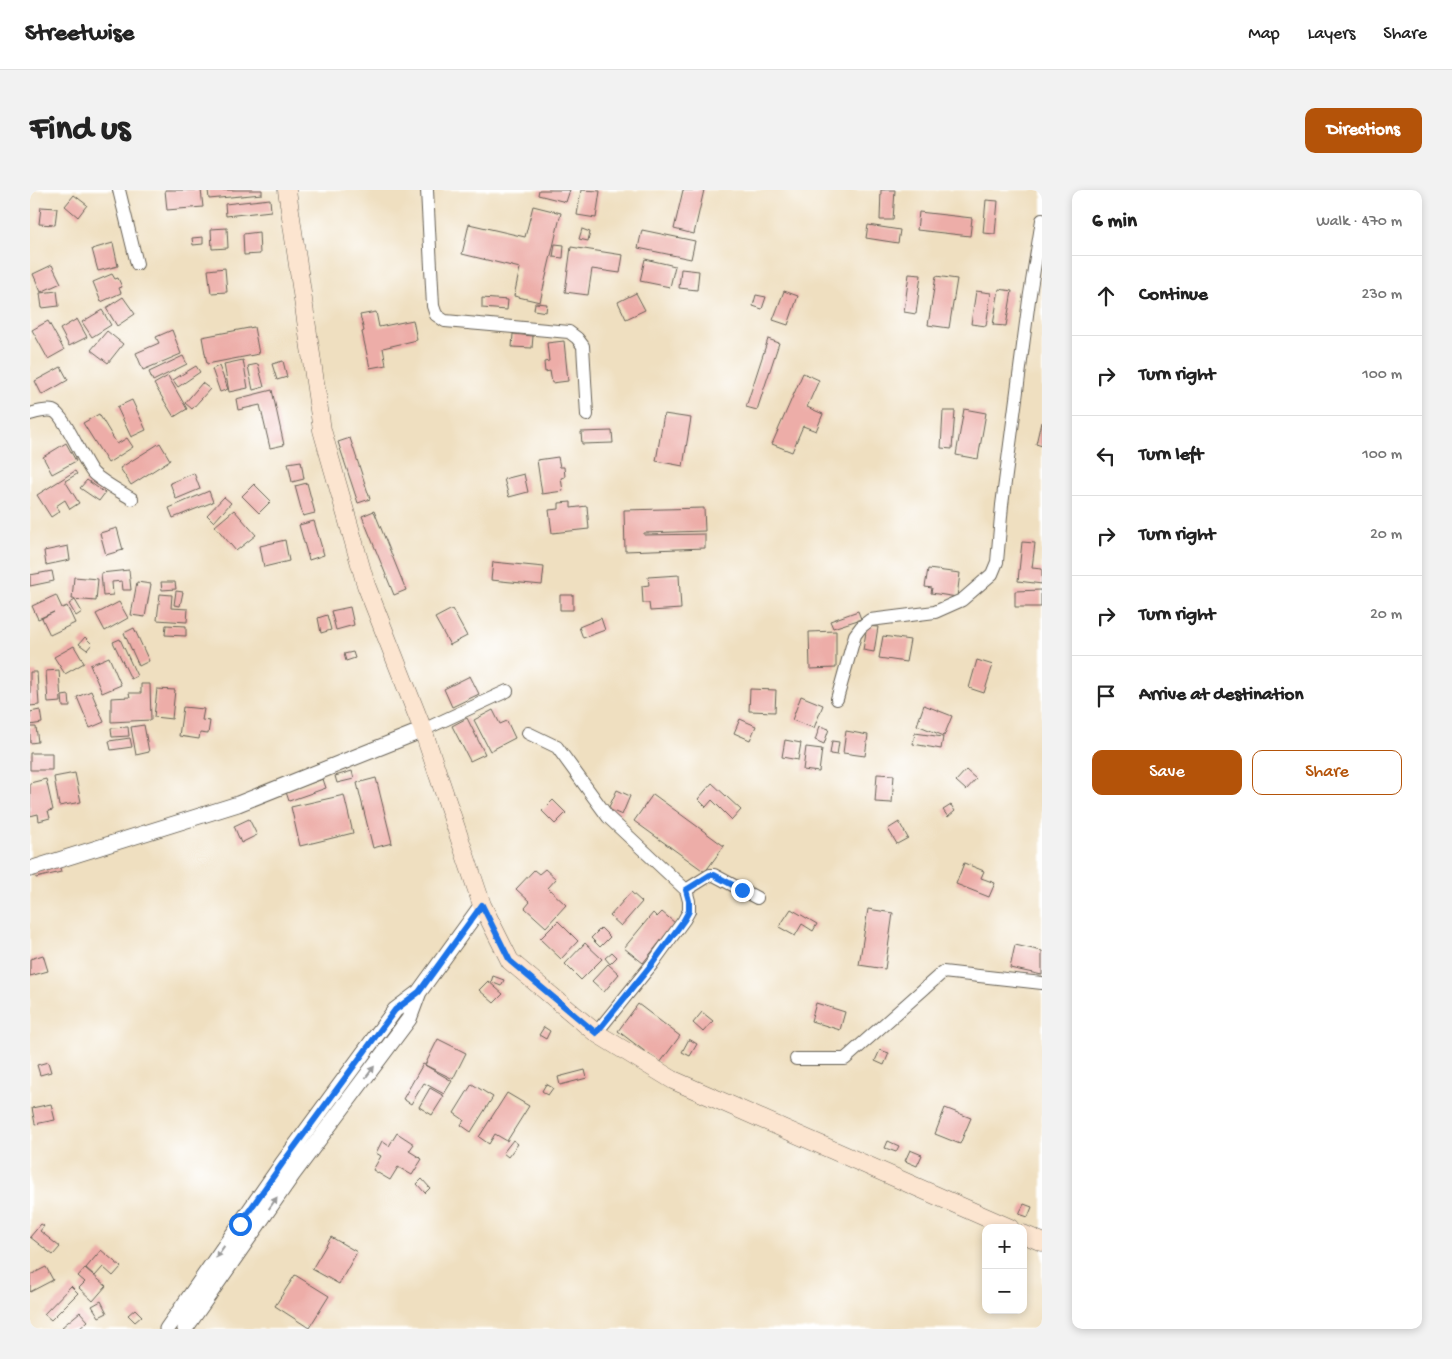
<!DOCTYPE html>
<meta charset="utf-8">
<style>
body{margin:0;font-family:"Gochi Hand",sans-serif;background:#f2f2f2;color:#222}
.controls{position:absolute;right:15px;bottom:15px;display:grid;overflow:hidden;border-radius:10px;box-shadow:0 2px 8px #0003}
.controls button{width:45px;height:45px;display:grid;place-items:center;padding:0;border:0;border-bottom:1px solid #e0e0e0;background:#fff;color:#222;font:25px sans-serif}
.stop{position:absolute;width:15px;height:15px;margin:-11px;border:4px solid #1a73e8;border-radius:50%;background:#fff}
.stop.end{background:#1a73e8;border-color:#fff;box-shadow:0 1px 5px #0008}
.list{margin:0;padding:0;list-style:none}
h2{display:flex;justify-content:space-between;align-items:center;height:65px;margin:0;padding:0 20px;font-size:21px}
h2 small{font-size:16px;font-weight:400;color:#767676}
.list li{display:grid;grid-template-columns:32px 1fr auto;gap:15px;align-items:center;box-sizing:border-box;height:80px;padding:0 20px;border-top:1px solid #e0e0e0}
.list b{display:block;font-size:19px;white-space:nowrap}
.list em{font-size:16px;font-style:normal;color:#767676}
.actions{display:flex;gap:10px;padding:15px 20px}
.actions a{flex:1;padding:11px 0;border:1px solid #b45309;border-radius:10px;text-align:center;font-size:18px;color:#b45309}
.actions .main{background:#b45309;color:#fff}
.icon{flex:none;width:28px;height:28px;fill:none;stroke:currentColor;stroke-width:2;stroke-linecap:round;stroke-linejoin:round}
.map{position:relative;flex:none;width:1012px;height:1139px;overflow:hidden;border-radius:10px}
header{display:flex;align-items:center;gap:30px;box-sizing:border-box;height:70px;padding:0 25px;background:#fff;border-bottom:1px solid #e0e0e0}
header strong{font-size:24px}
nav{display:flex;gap:28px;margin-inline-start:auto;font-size:18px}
.intro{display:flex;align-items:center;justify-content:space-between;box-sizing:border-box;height:120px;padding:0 30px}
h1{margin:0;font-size:35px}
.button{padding:12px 22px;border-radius:10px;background:#b45309;color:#fff;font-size:18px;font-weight:700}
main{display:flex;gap:30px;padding:0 30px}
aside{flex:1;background:#fff;border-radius:10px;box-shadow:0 2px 8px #0003}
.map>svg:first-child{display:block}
.building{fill:#edada8}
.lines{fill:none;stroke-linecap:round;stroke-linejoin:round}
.minor-casing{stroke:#666055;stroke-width:14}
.tertiary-casing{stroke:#666055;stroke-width:17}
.secondary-casing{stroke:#666055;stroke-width:19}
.minor{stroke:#fff;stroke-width:12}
.tertiary{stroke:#fff;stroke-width:15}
.secondary{stroke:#fce5d0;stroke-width:18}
.oneway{fill:#999}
.route{stroke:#1a73e8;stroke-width:6}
</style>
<header>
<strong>Streetwise</strong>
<nav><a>Map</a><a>Layers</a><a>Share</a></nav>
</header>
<div class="intro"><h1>Find us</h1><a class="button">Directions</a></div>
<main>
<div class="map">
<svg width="1012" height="1139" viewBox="0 0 1012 1139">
<rect width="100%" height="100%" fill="#fff"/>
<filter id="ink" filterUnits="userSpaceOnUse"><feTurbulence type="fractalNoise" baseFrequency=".02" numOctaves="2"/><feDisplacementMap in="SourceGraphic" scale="10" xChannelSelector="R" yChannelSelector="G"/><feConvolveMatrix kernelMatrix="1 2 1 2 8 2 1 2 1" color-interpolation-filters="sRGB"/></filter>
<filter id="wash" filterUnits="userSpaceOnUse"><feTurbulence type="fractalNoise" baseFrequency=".0096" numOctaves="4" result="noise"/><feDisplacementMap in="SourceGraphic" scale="20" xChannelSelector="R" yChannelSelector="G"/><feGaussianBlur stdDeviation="1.12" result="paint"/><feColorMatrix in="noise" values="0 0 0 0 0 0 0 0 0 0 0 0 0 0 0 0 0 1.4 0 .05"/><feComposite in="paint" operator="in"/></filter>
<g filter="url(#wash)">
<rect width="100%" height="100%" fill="#efdfc0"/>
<g id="blocks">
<!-- building -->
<path class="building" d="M135 0H171L173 17 137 20Z
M178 0H232V4L179 9Z
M509 0H540L536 12 508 5Z
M551 0 570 1 566 28 547 25Z
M653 0H674L664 44 644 39Z
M851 0H865L863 30H850Z
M44 5 57 15 48 27 35 16Z
M240 9 241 21 196 26 195 14Z
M956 10 968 11 965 44 953 43Z
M503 16 531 23 510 112 484 106 490 78 432 64 439 34 495 47Z
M11 17 27 18 25 35 9 34Z
M889 22 942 28 940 46 887 40Z
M838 35 870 40 868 53 836 48Z
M197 38 198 58 182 59 181 39Z
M552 39 560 42 558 51 549 49Z
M612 40 665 51 661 69 608 58Z
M229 42 230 64 214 65 213 44Z
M173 47V54L163 55 162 48Z
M83 53 88 76 68 81 62 59Z
M525 54 534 55 533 68 523 67Z
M541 57 593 65 590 83 562 79 558 105 535 102Z
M615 69 645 76 640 97 610 91Z
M22 75 31 93 11 102 3 84Z
M195 78 197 102 181 103 178 80Z
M651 79 669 81 667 100 649 98Z
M82 84 85 89 88 88 92 97 89 98 91 103 71 112 63 92Z
M879 84 891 85 886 124 874 122Z
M906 86 927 89 919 138 898 135Z
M969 99 982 101 976 136 963 135Z
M27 101 29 116 12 118 10 103Z
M754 101 768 106 758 135 743 130Z
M946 101 961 103 956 136 941 134Z
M606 103 615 120 596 129 588 112Z
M726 105 736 107 732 119 723 116Z
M93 107 105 124 87 136 76 118Z
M452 108 478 110 477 120 452 118Z
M505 113 517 114 516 122 504 120Z
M72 120 81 135 62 147 52 132Z
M346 122 349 137 383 130 387 150 353 158 356 175 340 178 332 142 334 141 330 125Z
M47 129 57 147 39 156 30 139Z
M18 131 34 160 18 169 2 140Z
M224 137 229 164 177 174 172 147Z
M142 140 151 164 113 180 106 163 129 153 126 147Z
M77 141 93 154 78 173 61 160Z
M483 144 503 146 502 158 482 157Z
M738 149 749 153 727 220 716 217Z
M534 151 538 191 522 193 520 181 515 182 514 172 519 171 517 153Z
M153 166 157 174 123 191 119 182Z
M213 170 218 198 199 202 194 174Z
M253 171 257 187 247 190 242 174Z
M228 174 234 197 223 200 218 176Z
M166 176 170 182 148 197 143 190Z
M189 176 198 199 190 202 182 179Z
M31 177 38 190 12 205 5 191Z
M773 183 789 190 777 217 793 224 786 241 773 236 762 262 742 254Z
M138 186 157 219 144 227 124 194Z
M172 193 180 199 162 219 155 213Z
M242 200 254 255 240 258 230 215 208 220 206 209Z
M102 210 116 240 101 247 87 217Z
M934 219 956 223 948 269 926 265Z
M913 221H925L922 259 911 258Z
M69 224 87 254 97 248 103 257 78 273 53 233Z
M634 224 661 228 653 276 626 271Z
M1011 232H1012V256L1006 254Z
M582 241 583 253 552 254 551 242Z
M320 248 340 309 328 313 308 252Z
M36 253 46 271 22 284 13 267Z
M130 253 140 270 101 295 90 278Z
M528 267 530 277H534L535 287 531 288 533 301 512 304 507 270Z
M271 271 274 289 262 292 258 273Z
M45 281 47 284 35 291 49 313 40 319 35 310 26 316 30 321 21 327 7 305Z
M164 283 170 299 146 309 140 293Z
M494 284 498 302 479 307 474 289Z
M57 290 75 303 69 311 50 298Z
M277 293 285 323 273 326 265 296Z
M224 294 241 311 229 323 212 306Z
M179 301 183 312 143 328 139 318Z
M194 307 201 313 184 332 177 325Z
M541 312V318L557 316 559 339 522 343 519 320 529 319V313Z
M674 318 675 341 614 343V345L675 344V358L595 361 594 320Z
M204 320 226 345 206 361 185 336Z
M344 321 376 400 364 405 332 326Z
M284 331 294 365 279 370 269 335Z
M87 338 93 360 76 365 70 343Z
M255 350 259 371 234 377 230 356Z
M992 352 1005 353 1002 378 1012 379V394L988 391Z
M38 356 40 370 16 375 14 361Z
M463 372 514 377 512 395 461 390Z
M898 379 930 383 927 407 901 403 902 398 895 397Z
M99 380 101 400H93L92 391 82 392 83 405 73 406 71 383Z
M22 381 24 391 0 396V385Z
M649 385 651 419 620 421 619 413H613L612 396 619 395 618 387Z
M44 387 68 389 66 411 42 409Z
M107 392 121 394 115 427 101 425Z
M131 392H145L146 399 132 400Z
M1011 400V417H985V401Z
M146 401 153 402 150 416 144 415Z
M130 404 142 405 141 418 158 419 157 432 127 430Z
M26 405 32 418 37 416 45 433 20 445 12 428 24 422 8 429 2 416Z
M530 405H543V420H530Z
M45 410 52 422 46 426 39 414Z
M89 412 98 428 75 441 66 424Z
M320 417 324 435 306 440 301 421Z
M422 419 437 446 420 455 405 428Z
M828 421 831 429 803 438 800 431Z
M297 425 301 440 291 443 288 428Z
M571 428 575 440 553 448 549 437Z
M136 435 156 436V446L135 445Z
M837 436 848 437 844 462 833 460Z
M104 438 119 471 109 476 94 443Z
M806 441V478L780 479 779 442Z
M853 446 880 450 876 472 849 468Z
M55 447 62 454 57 460 49 454Z
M90 449 107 486 101 489 83 452Z
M44 456 54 473 35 484 24 467Z
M323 462 325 468 316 471 314 464Z
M79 467 91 495 72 503 60 475Z
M947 470 963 475 954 503 939 498Z
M29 480 31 512 18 513 16 481Z
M0 482H7L9 515 0 516Z
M440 486 449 504 422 517 414 499Z
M111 494H120L121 530 81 532V508L100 507 99 503H111Z
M127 499 145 500 142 529 124 527Z
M720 499 746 500 745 522 719 521Z
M61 501 74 532 60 538 47 507Z
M39 505 40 517H33L32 506Z
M771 506 793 515 784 538 762 530Z
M894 515 922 526 914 546 887 535Z
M153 517 174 519 172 530 180 531 178 544 170 543 169 549 149 546Z
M10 520 12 533 0 535V522Z
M463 520 470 534 477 531 485 548 460 561 444 530Z
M437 528 455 564 440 571 422 536Z
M710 529 726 536 720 550 704 543Z
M114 535 119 562 106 565 101 537Z
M790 536 799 539 794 554 785 550Z
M0 537H6L8 552 0 553Z
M98 537 99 546 82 547 81 538Z
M816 541 838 545 835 566 813 563Z
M885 543 913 547 911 559 883 554Z
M100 548 102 557 81 560 79 551Z
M755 550 771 553 768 570 752 567Z
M802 551 809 552 807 565 800 564Z
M776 557 792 559 789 582 773 580Z
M0 563H22V580H0Z
M936 580 946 589 936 600 926 591Z
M322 581 324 589 307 593 305 586Z
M45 583 51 612 29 616 24 587Z
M847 584 864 585 862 613 845 612Z
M346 588 362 653 343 658 327 593Z
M16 589 23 620 18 621 20 628 9 631 8 624 0 626V593Z
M293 589 296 598 259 611 256 602Z
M682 593 711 620 702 630 682 610 676 617 668 609Z
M587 600 600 606 592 625 578 619Z
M623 604 694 656 675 682 604 631Z
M314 605 323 643 270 656 261 617Z
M523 610 536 623 525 634 512 621Z
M921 615 925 621 918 627 913 620Z
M219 629 227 645 211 653 204 636Z
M869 632 878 648 867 654 858 639Z
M934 673 954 681 951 688 965 693 959 707 926 694Z
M29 674 31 682 6 688 4 681Z
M515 679 526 689 518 698 536 715 516 737 495 718 500 712 486 699 504 680 509 684Z
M601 702 612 712 591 736 580 726Z
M761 719 787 734 783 741 772 734 765 746 749 737Z
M838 719 863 723 855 779 829 775Z
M632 722 645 733 613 773 594 758 623 723 627 727Z
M528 731 548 751 531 769 510 749Z
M571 738 580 747 570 757 561 748Z
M555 753 572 769 551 790 535 774Z
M985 755 1012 761V785L980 778Z
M582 762 587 767 580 774 575 768Z
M13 765 18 781 0 786V769Z
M578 774 589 784 574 802 562 791Z
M463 786 474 790 471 796 461 792Z
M458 791 473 804 464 813 449 800Z
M786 813 815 822 810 840 781 831Z
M608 814 650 846 630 873 588 841Z
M672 822 683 831 673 842 663 833Z
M514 837 520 841 516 849 509 845Z
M408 849 436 863 423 889 395 875Z
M659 849 667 854 660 866 652 862Z
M850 860 859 863 854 875 845 871Z
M18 872 21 882 10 885 7 875Z
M393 874 422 891 414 904 394 893 381 914 373 909Z
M555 880 557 888 530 895 528 887Z
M442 894 463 907 441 942 431 935 434 930 424 923Z
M516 894 523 898 518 905 512 901Z
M400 898 414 906 402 925 389 917Z
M477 903 499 916 477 951 465 944 459 954 449 947Z
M21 914 25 930 5 934 2 918Z
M915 918 941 928 930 954 905 944Z
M367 943 384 954 379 961 392 969 382 985 368 977 360 990 343 980 351 966 346 963 352 951 359 956Z
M483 950 488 954 478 967 473 963Z
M858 951 869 956 866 962 855 958Z
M880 960 892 965 887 976 875 971Z
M392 989 400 998 395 1003 387 994Z
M994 1014 1002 1017 998 1027 989 1024Z
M11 1034 14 1036 10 1041 30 1057 23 1065 0 1047Z
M301 1047 327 1062 309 1094 282 1079Z
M71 1060 91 1077 83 1086 73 1077 65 1086 56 1078Z
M16 1077 23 1090 0 1102V1085Z
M55 1078 76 1096 63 1111 49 1098 55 1092 48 1086Z
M265 1085 299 1106 279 1138 245 1116Z
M41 1096 48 1103 21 1130 14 1124Z
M71 1111 77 1123 69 1127 62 1116Z
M105 1119 112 1126 105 1132 98 1125Z
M50 1122 58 1131 49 1139H34L32 1137Z"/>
</g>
</g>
<g filter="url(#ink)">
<use href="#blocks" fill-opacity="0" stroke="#666055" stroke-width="1"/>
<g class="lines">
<!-- minor casing -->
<g class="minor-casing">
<path id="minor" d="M89 0 107 74
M397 0 403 116 406 125 415 131 539 142 547 148 553 156 557 225
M0 224C7 222 16 219 23 221 34 224 53 271 63 283 72 292 91 302 102 309
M807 509 825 445 831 437 840 430 905 422 932 410 962 384 967 372 972 315 999 110 1012 30
M393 540 477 501
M498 543 527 557 578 627 656 700 659 711V721L654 730 622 774 566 843
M656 700 680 685H684L727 708
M766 869H815L913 782 1012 793"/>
</g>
<!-- tertiary casing -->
<g class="tertiary-casing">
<path id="tertiary" d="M0 679 208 614 393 540
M137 1139 252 974 365 820 389 802 452 715
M155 1139 263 984 379 829 389 802"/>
</g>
<!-- secondary casing -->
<g class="secondary-casing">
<path id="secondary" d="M257 0 292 240 336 395 393 540 452 715 480 771 566 843 643 890 980 1038
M993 1044 1012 1052"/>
</g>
<!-- minor -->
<use href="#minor" class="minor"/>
<!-- tertiary -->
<use href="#tertiary" class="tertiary"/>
<!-- secondary -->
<use href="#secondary" class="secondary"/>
</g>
<!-- one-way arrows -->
<defs><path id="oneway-solid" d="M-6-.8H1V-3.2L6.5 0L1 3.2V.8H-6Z" transform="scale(1.25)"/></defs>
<g class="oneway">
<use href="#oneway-solid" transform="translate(340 882) rotate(-53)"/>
<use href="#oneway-solid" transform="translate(243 1013) rotate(-55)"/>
<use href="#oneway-solid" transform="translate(190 1062) rotate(125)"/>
</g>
</g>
<g class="lines" filter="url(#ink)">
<!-- route -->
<path class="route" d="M210 1034 252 974 365 820 389 802 452 715 480 771 566 843 622 774 654 730 659 721V711L656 700 680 685H684L712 700"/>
</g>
</svg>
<div class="controls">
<button>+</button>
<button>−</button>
</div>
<div class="stop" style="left:210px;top:1034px"></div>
<div class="stop end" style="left:712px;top:700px"></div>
</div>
<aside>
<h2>6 min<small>Walk · 470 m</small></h2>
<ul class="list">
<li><svg class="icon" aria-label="ahead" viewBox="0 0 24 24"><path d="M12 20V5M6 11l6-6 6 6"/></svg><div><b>Continue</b></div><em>230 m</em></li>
<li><svg class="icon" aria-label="right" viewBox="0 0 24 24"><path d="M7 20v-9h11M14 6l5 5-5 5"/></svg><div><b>Turn right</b></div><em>100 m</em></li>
<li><svg class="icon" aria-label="left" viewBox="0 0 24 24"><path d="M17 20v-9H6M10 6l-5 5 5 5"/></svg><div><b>Turn left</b></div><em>100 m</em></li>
<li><svg class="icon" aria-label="right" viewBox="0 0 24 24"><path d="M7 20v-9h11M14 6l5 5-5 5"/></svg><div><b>Turn right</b></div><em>20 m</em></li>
<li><svg class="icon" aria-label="right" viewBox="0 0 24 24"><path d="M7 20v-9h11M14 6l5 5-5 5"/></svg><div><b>Turn right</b></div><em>20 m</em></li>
<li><svg class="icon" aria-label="arrive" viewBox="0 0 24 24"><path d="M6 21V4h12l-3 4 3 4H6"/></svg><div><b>Arrive at destination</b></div></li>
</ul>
<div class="actions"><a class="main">Save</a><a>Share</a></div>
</aside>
</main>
